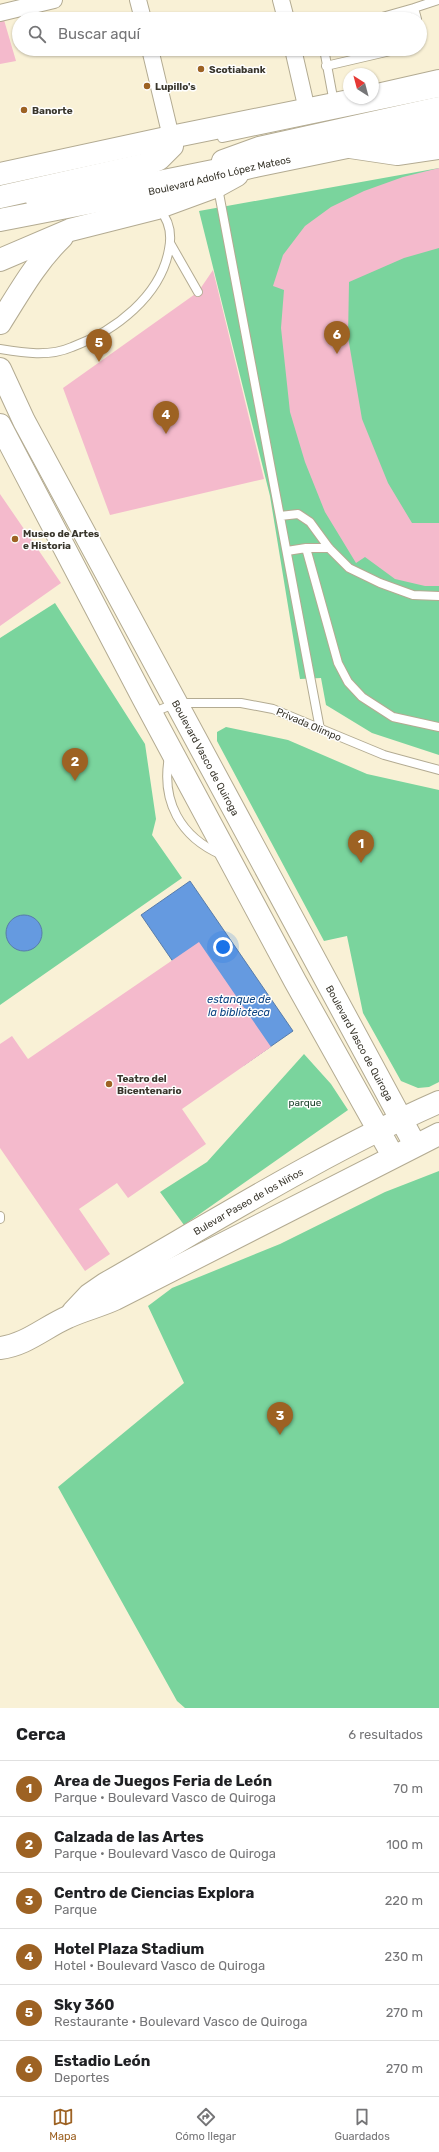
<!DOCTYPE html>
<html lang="es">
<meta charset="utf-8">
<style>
body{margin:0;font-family:Rubik,sans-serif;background:#f2f2f2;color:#202124}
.compass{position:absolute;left:343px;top:68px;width:36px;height:36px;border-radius:50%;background:#fff;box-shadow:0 1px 3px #0004;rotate:324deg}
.you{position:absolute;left:223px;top:947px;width:14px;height:14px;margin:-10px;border:3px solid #fff;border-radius:50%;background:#1a73e8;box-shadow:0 0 0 6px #1a73e833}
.badge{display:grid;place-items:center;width:26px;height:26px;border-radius:50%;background:#9d6223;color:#fff;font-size:13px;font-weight:700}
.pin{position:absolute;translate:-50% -33px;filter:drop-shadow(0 1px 2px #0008)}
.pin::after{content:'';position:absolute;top:21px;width:14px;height:12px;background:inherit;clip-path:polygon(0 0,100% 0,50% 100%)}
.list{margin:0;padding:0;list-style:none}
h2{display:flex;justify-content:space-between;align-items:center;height:52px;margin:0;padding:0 16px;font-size:17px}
h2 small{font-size:13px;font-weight:400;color:#757577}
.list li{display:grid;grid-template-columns:26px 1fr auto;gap:12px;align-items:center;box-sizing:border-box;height:56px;padding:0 16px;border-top:1px solid #e0e0e0}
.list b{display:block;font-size:15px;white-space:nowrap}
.list p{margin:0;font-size:13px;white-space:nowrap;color:#757577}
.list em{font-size:13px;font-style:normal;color:#757577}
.icon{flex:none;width:22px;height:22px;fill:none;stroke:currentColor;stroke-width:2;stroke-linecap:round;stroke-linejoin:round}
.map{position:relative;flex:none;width:439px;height:1708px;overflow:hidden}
.search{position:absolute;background:#fff;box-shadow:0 1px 3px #0004;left:12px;right:12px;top:12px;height:44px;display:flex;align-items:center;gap:10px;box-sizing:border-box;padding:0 14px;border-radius:22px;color:#757577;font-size:15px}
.sheet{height:388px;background:#fff}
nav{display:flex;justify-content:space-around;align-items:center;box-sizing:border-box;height:56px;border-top:1px solid #e0e0e0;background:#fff;font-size:11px;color:#757577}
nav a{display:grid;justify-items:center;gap:2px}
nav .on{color:#9d6223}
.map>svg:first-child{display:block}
.green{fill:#7ad49d}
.water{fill:#659ae0;stroke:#587caa}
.building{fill:#f4bacc}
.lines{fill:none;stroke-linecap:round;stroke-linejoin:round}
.lane-casing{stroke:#b3ab92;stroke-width:10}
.street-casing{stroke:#b3ab92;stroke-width:18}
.secondary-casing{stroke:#b3ab92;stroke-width:24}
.primary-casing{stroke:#b3ab92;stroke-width:24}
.lane{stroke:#fff;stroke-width:8}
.street{stroke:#fff;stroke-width:16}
.secondary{stroke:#fff;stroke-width:22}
.primary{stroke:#fff;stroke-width:22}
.poi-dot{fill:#9d6223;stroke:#fff;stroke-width:1.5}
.labels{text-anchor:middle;stroke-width:3;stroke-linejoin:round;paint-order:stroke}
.poi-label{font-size:10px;font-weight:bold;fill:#39362c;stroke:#fff;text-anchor:start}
.street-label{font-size:10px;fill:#39362c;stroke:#fff}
.park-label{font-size:10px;fill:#1c422c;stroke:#fff}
.water-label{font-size:11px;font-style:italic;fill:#0d4483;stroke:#fff}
</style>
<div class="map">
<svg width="439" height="1708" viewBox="0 0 439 1708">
<rect width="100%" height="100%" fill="#f9f1d6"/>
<!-- green -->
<path class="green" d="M439 168V755L372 733 326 705 321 678 300 679 270 496 199 211Z
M55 603 145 744 156 819 152 835 182 878 0 1005V638Z
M226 727 288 740 367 774 439 790V1082L429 1087 418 1088 401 1081 363 1013 347 936 324 941 217 741V732Z
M304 1054 331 1084 348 1110 184 1225 160 1192 207 1162Z
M439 1171V1708H185L177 1701 58 1487 184 1383 148 1306 172 1288 280 1244 385 1192Z"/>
<!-- water -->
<path class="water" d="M190 881 293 1031 244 1065 141 915Z
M6 933a18 18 0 1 1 36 0a18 18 0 1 1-36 0Z"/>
<!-- building -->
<path class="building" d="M4 20 16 61 0 64V21Z
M439 168V248L404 258 349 282 348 337 362 419 388 483 412 523H439V586H425L395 579 365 557 356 563 325 512 305 462 290 412 281 328 284 290 273 286 283 255 305 226 331 207 364 191 403 177Z
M213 270 264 479 110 515 63 388 198 292Z
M0 494 61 583 0 626Z
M199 942 271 1047 182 1109 206 1144 128 1198 117 1183 79 1209 110 1254 85 1271 0 1148V1044L12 1036 28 1059Z"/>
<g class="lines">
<!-- lane casing -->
<g class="lane-casing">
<path id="lane" d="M414 8 438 0
M375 19 414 8 417 19
M420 33V35
M324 49 334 103
M326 66 399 49
M222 138 439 93
M218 188 320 729
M30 201 223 162
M170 243 198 292
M0 349C24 353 49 357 72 347 115 331 161 296 169 249 172 234 170 221 159 209
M280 516 298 514 310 522 329 548 349 568 380 583 413 595 439 596
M306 548H329
M287 551 306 548 338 663 348 682 362 697 393 717 439 727
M152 713 176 703H241L273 709 384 755 439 770
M169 757C161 801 180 837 222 855
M0 1216V1219"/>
</g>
<!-- street casing -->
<g class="street-casing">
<path id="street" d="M138 0 143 19
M281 0 286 19
M0 13 54 0
M150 49 171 137
M293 49 307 110"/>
</g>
<!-- secondary casing -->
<g class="secondary-casing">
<g id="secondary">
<path d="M350 147 397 154 439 148"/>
<path d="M0 260 70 230 157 208 217 186 237 175"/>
<path d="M0 323C19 293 36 262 62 237"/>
<path id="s1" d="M0 369 24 421 415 1145"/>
<path d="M0 425 143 698 295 981 393 1156"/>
<path id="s2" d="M73 1312 89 1295 105 1284C215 1221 323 1153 439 1102"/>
<path d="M0 1348C26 1345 45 1327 68 1317 83 1310 100 1306 115 1299L439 1134"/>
</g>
</g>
<!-- primary casing -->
<g class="primary-casing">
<g id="primary">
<path d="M373 96 439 81"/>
<path d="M223 161 259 148 439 108"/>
<path d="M0 174 171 137 364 98"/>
<path d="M0 197 147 164 159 159 172 146 171 137"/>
<path id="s3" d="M0 220 170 187 255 166 439 128"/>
</g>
</g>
<!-- lane -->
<use href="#lane" class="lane"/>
<!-- street -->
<use href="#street" class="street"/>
<!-- secondary -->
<use href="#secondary" class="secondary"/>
<!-- primary -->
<use href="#primary" class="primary"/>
</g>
<!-- markers -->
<g class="poi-dot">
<circle cx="201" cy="69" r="4"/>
<circle cx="147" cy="86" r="4"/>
<circle cx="24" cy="110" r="4"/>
<circle cx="15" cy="539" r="4"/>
<circle cx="109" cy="1084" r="4"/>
</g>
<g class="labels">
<!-- poi labels -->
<g class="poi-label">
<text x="209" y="73">Scotiabank</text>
<text x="155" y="90">Lupillo's</text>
<text x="32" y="114">Banorte</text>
<text x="23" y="537">Museo de Artes<tspan x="23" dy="12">e Historia</tspan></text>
<text x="117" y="1082">Teatro del<tspan x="117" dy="12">Bicentenario</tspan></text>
</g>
<!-- street labels -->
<g class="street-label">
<text dy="4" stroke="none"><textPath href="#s3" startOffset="224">Boulevard Adolfo López Mateos</textPath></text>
<text transform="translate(309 724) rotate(23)" y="4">Privada Olimpo</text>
<text dy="4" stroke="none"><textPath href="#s1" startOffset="440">Boulevard Vasco de Quiroga</textPath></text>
<text dy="4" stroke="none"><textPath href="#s1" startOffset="764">Boulevard Vasco de Quiroga</textPath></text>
<text dy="4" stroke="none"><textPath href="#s2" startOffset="208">Bulevar Paseo de los Niños</textPath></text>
</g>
<!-- park labels -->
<g class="park-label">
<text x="305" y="1106">parque</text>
</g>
<!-- water labels -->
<g class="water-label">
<text x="239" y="1003">estanque de<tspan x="239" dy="13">la biblioteca</tspan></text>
</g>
</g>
</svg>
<svg class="compass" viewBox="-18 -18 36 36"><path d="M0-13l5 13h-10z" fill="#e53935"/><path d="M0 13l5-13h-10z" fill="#757577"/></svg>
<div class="you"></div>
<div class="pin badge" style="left:361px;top:863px">1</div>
<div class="pin badge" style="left:75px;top:781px">2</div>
<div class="pin badge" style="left:280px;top:1435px">3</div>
<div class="pin badge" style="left:166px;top:434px">4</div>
<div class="pin badge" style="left:99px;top:362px">5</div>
<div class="pin badge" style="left:337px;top:354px">6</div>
<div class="search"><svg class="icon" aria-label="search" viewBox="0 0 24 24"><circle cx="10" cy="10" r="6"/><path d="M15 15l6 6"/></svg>Buscar aquí</div>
</div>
<section class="sheet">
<h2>Cerca<small>6 resultados</small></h2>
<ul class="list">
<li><span class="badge">1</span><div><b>Area de Juegos Feria de León</b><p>Parque · Boulevard Vasco de Quiroga</p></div><em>70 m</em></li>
<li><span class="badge">2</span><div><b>Calzada de las Artes</b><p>Parque · Boulevard Vasco de Quiroga</p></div><em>100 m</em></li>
<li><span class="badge">3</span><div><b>Centro de Ciencias Explora</b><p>Parque</p></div><em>220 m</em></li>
<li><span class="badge">4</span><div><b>Hotel Plaza Stadium</b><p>Hotel · Boulevard Vasco de Quiroga</p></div><em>230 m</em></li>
<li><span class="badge">5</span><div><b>Sky 360</b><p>Restaurante · Boulevard Vasco de Quiroga</p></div><em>270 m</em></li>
<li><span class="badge">6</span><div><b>Estadio León</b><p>Deportes</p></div><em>270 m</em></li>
</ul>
</section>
<nav>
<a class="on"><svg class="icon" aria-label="map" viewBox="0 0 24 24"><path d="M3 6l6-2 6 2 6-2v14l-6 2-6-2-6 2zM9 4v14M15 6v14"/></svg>Mapa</a>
<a><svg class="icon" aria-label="directions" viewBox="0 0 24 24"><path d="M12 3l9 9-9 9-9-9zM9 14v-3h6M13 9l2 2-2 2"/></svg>Cómo llegar</a>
<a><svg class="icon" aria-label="saved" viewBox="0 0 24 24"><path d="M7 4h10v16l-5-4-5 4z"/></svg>Guardados</a>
</nav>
